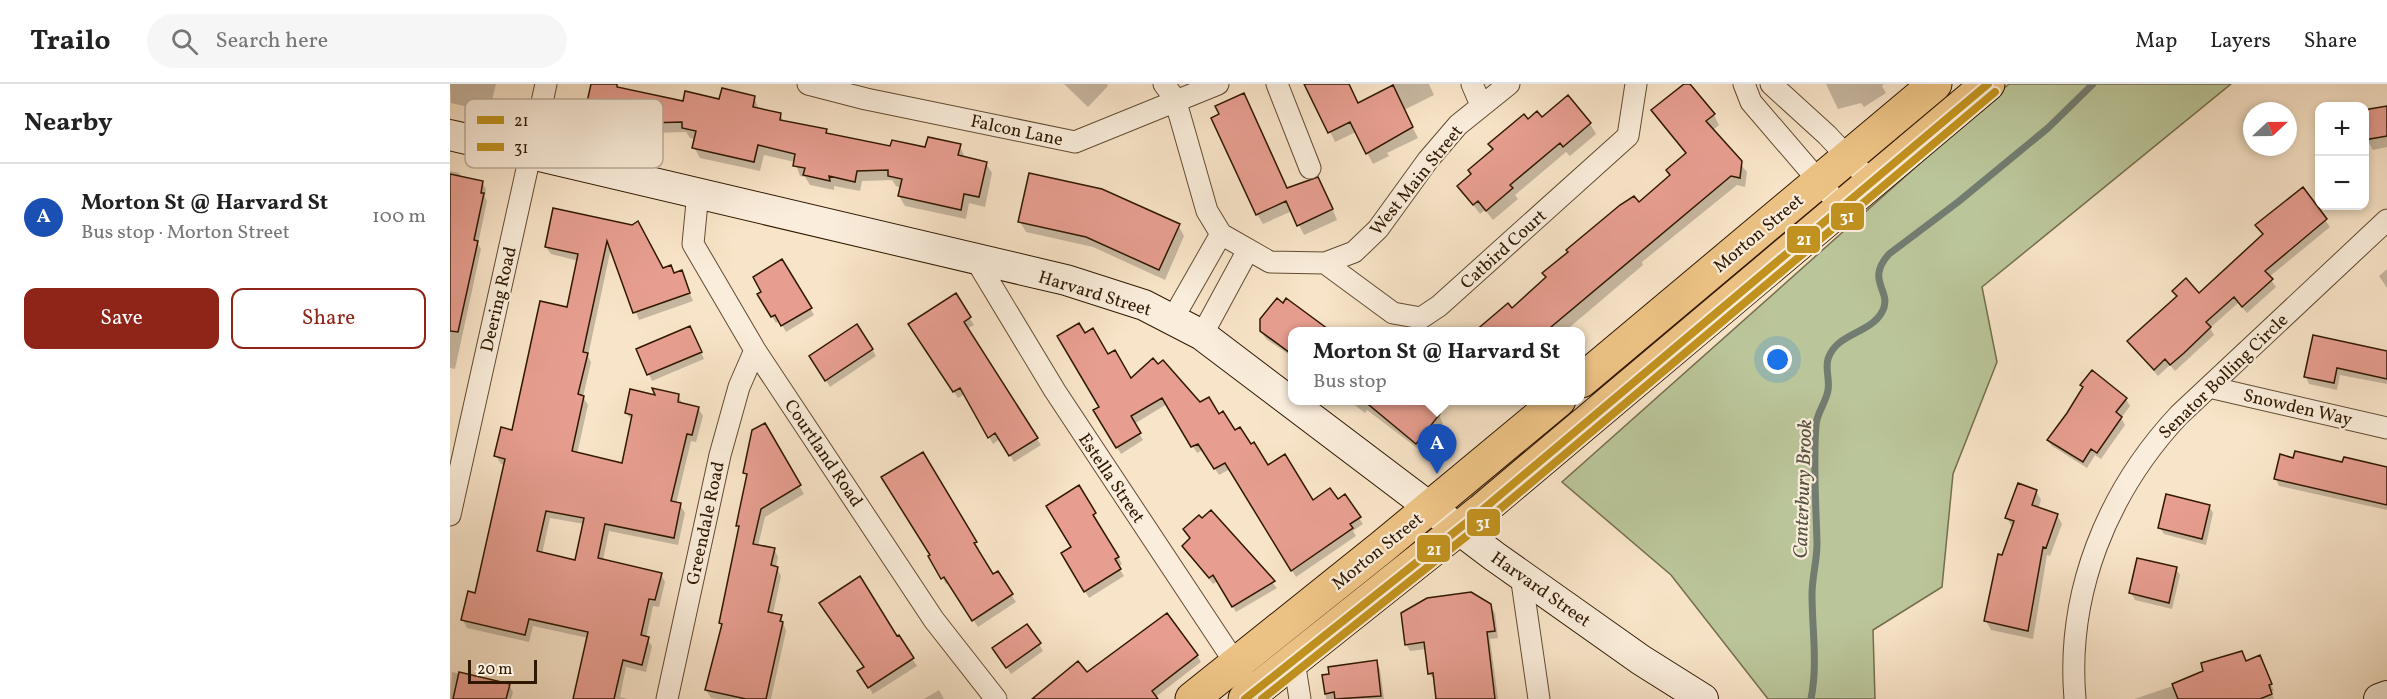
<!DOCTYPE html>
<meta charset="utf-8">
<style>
body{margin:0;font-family:Vollkorn,serif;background:#f6f6f6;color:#222}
.controls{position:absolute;right:18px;top:18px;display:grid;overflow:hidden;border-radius:12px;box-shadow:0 3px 9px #0003}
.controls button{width:54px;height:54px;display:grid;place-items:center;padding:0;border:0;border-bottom:2px solid #e0e0e0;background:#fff;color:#222;font:30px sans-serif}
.compass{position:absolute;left:1793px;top:18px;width:54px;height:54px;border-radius:50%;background:#fff;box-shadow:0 3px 9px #0003;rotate:68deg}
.scale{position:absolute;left:18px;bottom:15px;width:69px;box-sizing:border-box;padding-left:6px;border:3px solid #301800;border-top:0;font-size:16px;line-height:21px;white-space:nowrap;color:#301800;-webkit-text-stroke:4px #faeddb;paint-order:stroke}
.you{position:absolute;left:1328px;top:276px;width:21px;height:21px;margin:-15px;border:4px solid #fff;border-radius:50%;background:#1a73e8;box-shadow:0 0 0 9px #1a73e833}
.badge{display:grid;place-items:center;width:39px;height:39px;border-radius:50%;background:#8f2418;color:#fff;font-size:20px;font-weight:700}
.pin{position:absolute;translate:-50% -50px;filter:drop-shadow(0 2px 3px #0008)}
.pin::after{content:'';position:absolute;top:32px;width:21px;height:18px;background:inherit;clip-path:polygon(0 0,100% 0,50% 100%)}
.popup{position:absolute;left:838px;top:243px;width:297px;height:78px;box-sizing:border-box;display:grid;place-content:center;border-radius:12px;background:#fff;filter:drop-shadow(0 2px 4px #0005);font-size:20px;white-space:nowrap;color:#767676}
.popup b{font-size:22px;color:#222}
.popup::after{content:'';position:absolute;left:50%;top:100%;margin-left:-12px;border:12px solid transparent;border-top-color:#fff}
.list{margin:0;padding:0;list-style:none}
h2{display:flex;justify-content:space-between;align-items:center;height:78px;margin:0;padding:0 24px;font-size:26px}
h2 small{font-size:20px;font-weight:400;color:#767676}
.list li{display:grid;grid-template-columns:39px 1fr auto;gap:18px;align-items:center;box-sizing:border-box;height:108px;padding:0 24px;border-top:2px solid #e0e0e0}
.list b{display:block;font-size:22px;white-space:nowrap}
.list p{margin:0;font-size:20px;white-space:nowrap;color:#767676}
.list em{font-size:20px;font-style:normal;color:#767676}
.actions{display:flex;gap:12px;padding:18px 24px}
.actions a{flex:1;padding:14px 0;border:2px solid #8f2418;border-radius:12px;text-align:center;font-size:21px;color:#8f2418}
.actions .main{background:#8f2418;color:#fff}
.icon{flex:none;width:33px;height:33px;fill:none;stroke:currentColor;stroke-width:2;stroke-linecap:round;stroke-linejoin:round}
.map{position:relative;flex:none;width:1937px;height:615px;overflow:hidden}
header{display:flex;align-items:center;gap:36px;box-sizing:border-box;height:84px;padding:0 30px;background:#fff;border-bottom:2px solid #e0e0e0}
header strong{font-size:28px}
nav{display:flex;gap:33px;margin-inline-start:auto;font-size:21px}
.search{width:420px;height:54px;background:#f6f6f6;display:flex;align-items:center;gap:15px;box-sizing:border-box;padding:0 21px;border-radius:33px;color:#767676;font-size:22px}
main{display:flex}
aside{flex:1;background:#fff}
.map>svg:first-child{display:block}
.green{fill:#bac599;stroke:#756e4c;stroke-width:1.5}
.shadow{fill:#0003;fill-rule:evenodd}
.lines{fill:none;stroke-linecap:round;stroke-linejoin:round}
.stream{stroke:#727c70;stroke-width:7}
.building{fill:#e79e90;stroke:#301800;stroke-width:1.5;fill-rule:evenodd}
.minor-casing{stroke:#624b32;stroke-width:23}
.secondary-casing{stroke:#301800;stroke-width:32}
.trunk-casing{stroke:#301800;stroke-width:35}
.minor{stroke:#faeddb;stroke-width:21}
.secondary{stroke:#faeddb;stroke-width:30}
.trunk{stroke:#ecc284;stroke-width:33}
.bus-1-casing{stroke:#faeddb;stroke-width:12}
.bus-2-casing{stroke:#faeddb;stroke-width:12}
.bus-1{stroke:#c1921f;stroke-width:8}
.bus-2{stroke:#c1921f;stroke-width:8}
.labels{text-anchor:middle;stroke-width:4.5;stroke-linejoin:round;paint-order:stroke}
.street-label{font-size:18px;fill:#301800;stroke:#faeddb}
.water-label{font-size:20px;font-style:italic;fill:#565241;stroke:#faeddb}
.key{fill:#faeddb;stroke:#bdad99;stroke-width:1.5}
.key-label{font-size:16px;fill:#301800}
.line-badge{stroke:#faeddb;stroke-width:2}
.badge-label{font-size:16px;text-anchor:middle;font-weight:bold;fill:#fff}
</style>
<header>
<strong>Trailo</strong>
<div class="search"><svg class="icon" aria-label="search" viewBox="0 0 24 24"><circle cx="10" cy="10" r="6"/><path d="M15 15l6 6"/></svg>Search here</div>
<nav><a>Map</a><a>Layers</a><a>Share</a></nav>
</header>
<main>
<aside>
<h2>Nearby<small></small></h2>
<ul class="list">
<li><span class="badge" style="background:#1a4fb4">A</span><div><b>Morton St @ Harvard St</b><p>Bus stop · Morton Street</p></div><em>100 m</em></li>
</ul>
<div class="actions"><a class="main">Save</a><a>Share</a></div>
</aside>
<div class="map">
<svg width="1937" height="615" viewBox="0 0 1937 615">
<rect width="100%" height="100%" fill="#f8e4c8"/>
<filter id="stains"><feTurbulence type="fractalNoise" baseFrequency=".00333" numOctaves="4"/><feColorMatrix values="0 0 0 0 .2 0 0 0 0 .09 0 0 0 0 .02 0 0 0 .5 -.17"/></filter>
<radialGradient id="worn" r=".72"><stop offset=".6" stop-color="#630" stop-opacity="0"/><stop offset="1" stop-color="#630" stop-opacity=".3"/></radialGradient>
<!-- green -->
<path class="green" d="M1559 0H1781L1532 203 1547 278 1503 390 1492 503 1423 546 1425 615H1318L1221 491 1112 398Z"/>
<!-- shadow -->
<path class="shadow" d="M0 0H46L39 28 1 19Z
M142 0 167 1 169 6 234 19 304 13 309 26 330 31 334 38 376 47 379 51 441 64 476 65 510 62 515 74 536 79 542 89 535 123 519 119 516 135 455 122 449 112 451 104 446 102 442 96 412 97 410 107 384 102V106L360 101 355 93 350 92 345 78 314 71 310 87 250 74 244 63 245 55 240 54 236 48 203 49 201 61 174 56 175 60 151 56 135 36Z
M614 0H657L658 2 638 23Z
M857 0H898L909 21 943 3 942 0H979L984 11 954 26 968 54 937 69 939 72 923 80 906 48 885 58Z
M1236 0 1264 31 1269 41 1263 46 1297 88 1295 103 1287 101 1192 178 1193 181 1114 248H1024L1058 221 1062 226 1222 92 1237 71 1203 27Z
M1376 0H1434L1432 2 1436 9 1414 23 1411 19 1388 25Z
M800 21 838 105H874L887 136 854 151 842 127 813 140 807 130Z
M1937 23V63L1923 66 1917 55Z
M1091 35 1140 40 1146 50 1120 72 1116 68 1065 111 1068 115 1043 136 1035 126 1030 130 1009 102 1078 37Z
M0 87 9 89 12 94 32 98 36 105 35 113 37 117 28 160 31 165 5 285 0 284Z
M1853 105 1880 143 1819 193 1826 203 1797 229 1788 219 1760 244 1764 251 1737 276 1725 287 1720 281 1708 292 1679 257 1728 214 1724 207 1749 211 1814 151 1807 141Z
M104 126 213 186 225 190 231 188 243 217 189 236 161 164 138 272 141 278 133 313 138 321 127 370 173 381 183 337 176 329 208 313 228 312 233 320 248 324 253 332 246 358 241 357 226 420 230 421 235 429 228 461 159 447 153 476 211 490 215 498 209 523 203 522 196 554 202 562 196 588 176 583 170 613 178 615H124L138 554 83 542 79 558 17 544 13 536 26 511 55 381 51 380 46 372 63 347 118 225 129 177 101 170 96 163ZM100 434 134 440 126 478 92 470Z
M570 138 728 141 734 152 715 196 643 163 576 148Z
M332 177 364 231 336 248 330 237 326 239 309 211Z
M1937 185V204L1929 192Z
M505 211 524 241 517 245 591 361 564 378 550 355 543 360 515 310 508 314 464 247Z
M811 247 843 248V273L816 255Z
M244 251 254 275 202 297 188 266Z
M635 251 680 296 750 320 768 332 817 383 862 418 887 417 909 434 913 440 903 447 906 452 846 493 780 385 769 391 753 366 747 369 717 320 684 340 693 356 671 370 645 327 651 323Z
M422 265 426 272 380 303 365 279Z
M1937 267V300L1890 291 1887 306 1859 300 1856 293Z
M1643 288 1676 315 1680 322 1671 334 1675 341 1651 375 1645 371 1637 384 1602 362 1598 356 1619 330Z
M898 316H970L989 331 993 340 971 367 917 326 915 329Z
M315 341 354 410 315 433 308 462 324 465 328 473 326 483 331 492 323 530 331 532 336 547 321 615H267L261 614 256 606 273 543 270 539 290 446 287 441 298 393 295 389Z
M472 370 529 465 527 467 543 493 547 489 566 518 528 543 499 499 496 500 480 473Z
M1845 376 1937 384V426L1829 402 1826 395Z
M629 403 672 480 668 483 674 492 639 514 613 470 623 463Z
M1586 407 1591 416 1588 425 1607 431 1612 440 1600 472 1597 471 1583 555 1541 546 1536 537 1562 443 1557 434Z
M1759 422 1763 429 1756 461 1714 450 1710 444Z
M761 428 827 504 786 528 768 497 763 500 733 462 741 455 752 436Z
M1726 485 1730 491 1722 525 1685 516 1681 509Z
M1040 522 1045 529 1048 554 1040 555 1048 615H988L986 596 979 590 976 565 960 567 956 560Z
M448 553 467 582 423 610 409 587Z
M589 560 593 567 561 590 548 571Z
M747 571 751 578 703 615H584L637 590Z
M926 578 930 585 934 615H876L874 592Z
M1796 579 1813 580 1824 607 1821 608 1824 615H1684L1723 602 1755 588Z
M2 588 59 601 63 608 61 615H0Z
M489 606 494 615H474Z"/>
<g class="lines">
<!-- stream -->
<path class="stream" d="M1361 615C1368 580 1362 545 1362 510 1362 493 1367 477 1367 460 1366 420 1363 380 1366 341 1367 328 1376 319 1378 306 1380 296 1375 285 1378 275 1386 249 1420 250 1432 228 1444 207 1414 198 1439 170L1508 118 1598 44 1643 0"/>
</g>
<!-- building -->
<path class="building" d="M141 0H167V3L233 17 235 7 269 15 272 4 305 12 303 23 331 29 330 36 377 45 376 49 440 62 442 56 475 63 478 53 511 60 508 71 537 78 529 113 514 110 511 126 448 112 452 95 438 92V86L407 87 405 98 379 92 380 97 353 91 355 84 343 82 345 70 308 61 304 78 242 64 246 47 232 44V38L198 39 195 52 170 47V51L144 46 145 38 133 36Z
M854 0H899L908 19 943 1 963 43 916 70 900 38 878 49Z
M1234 0H1240L1265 30 1256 37 1292 77 1290 94 1281 92 1095 248H1024L1058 219 1062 224 1096 193 1092 189 1118 168 1116 166 1170 121 1184 112 1189 118 1220 91 1216 86 1236 69 1201 26Z
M794 9 837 104 868 93 883 125 847 142 836 117 806 131 761 34 769 30 765 22Z
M1118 11 1141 39 1113 63 1110 59 1060 101 1063 104 1036 127 1028 117 1023 121 1007 102 1021 90 1018 86 1043 65 1038 60 1074 30 1078 35 1087 27 1092 33Z
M1937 22V52L1914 56V26Z
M579 89 652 105 730 140 709 186 636 153 568 138Z
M0 90 33 97 31 109H34L24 156 28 157 8 248 0 247Z
M1853 103 1877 135 1815 187 1823 195 1792 223 1784 213 1756 238 1761 243 1734 269 1720 281 1715 275 1704 286 1677 257 1727 212 1722 207 1736 194 1749 209 1813 150 1805 141Z
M103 124 182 141 188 137 213 184 221 181 224 189 232 186 240 209 183 229 157 157 133 268 138 269 128 310 134 312 122 367 172 379 182 331 175 329 180 305 205 311 202 304 229 310 228 318 249 323 242 351 237 350 221 417 231 419 224 454 155 440 148 474 212 489 205 516 199 515 191 551 199 553 192 581 173 576 164 615H123L138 548 79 535 75 551 11 536 18 507 25 509 55 375 44 372 51 343 62 346 90 217 117 223 128 170 95 163ZM96 427 134 434 125 476 87 467Z
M332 175 362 224 331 242 325 231 321 233 307 210 311 208 303 193Z
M506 209 521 233 514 238 588 354 559 372 545 349 538 354 510 304 503 308 458 240Z
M827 214 833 219 836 214 882 248H843V271L810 247V235Z
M629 239 635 249 643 244 658 270 665 266 681 294 703 274 708 280 713 276 750 318 759 313 769 330 773 327 785 346 790 343 801 360 804 358 818 381 835 370 863 416 880 404 888 415 895 410 911 433 900 440 903 444 841 487 775 379 764 385 748 360 741 363 712 314 681 332 691 349 666 364 643 326 649 323 607 252Z
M407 240 423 265 375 297 359 272Z
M240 242 252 268 197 291 186 265Z
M1863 251 1937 267V295L1887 284 1884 299 1854 293Z
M1642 286 1677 314 1666 328 1672 333 1647 369 1641 365 1633 378 1597 356 1617 329 1633 303 1630 301Z
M913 316H972L990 330 966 360Z
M315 339 351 401 311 425 303 460 325 464 321 481 328 483 318 528 332 531 330 537 333 538 316 615H296L255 606 272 540 269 539 289 442H286L297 390 293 389 302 346Z
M1845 367 1892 378 1894 373 1937 383V421L1824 395 1830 370 1843 374Z
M473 368 527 458 524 459 543 490 548 487 563 510 522 537 494 493 491 495 478 472 480 471 431 393Z
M1568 399 1587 406 1582 421 1608 430 1596 464 1593 463 1578 547 1534 537 1548 470 1552 471 1564 437 1555 434Z
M629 401 646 429 643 431 669 473 665 475 671 485 634 508 611 469 621 463 596 422Z
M1716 410 1760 421 1752 455 1708 444Z
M761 426 825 497 782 523 763 491 759 494 732 462 740 454 733 445 749 431 752 434Z
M1687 474 1727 483 1719 519 1679 509Z
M410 492 447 552 449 551 464 574 418 604 407 587 414 583 369 519Z
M1021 508 1041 520 1045 547 1037 548 1045 615H986L983 589 978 590 974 558 955 561 951 529 977 514Z
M717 529 748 571 702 607 708 615H582L628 577 637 588Z
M577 540 591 559 556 584 542 564Z
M1792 567 1796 577 1810 571 1822 600 1819 601 1822 610 1810 615H1728L1722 600 1753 587 1751 579Z
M927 576 931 612 885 615 884 608 875 610 872 591 879 590 878 583Z
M9 588 60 600 56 615H3Z"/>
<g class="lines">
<!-- minor casing -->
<g class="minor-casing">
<path id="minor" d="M358 0 416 15 625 58 768 0
M714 0 725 15 757 127 771 150 820 178 875 179 904 168 928 145 978 76 1008 41 1059 0
M827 0 860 84
M1022 0 1031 21
M1294 0 1301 18 1392 124
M1321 0 1377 51 1422 99
M248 108 243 160 305 266 484 536 546 615
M526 176 605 307 792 589
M875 179 943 229 971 234 989 222 1178 52 1186 0
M722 236 771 150
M752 251 798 166
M1759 303 1937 344
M0 431 96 0
M1071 491 1089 615
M844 577 850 615
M217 615 270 371 289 303 305 266
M1625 615C1616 509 1657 408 1729 331L1937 136"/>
</g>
<!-- secondary casing -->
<g class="secondary-casing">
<path id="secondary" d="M0 51 616 196 694 221 752 251 1044 472 1191 576 1253 615
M1929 615 1937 612"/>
</g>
<!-- trunk casing -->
<g class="trunk-casing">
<path id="trunk" d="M1131 297 1485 0
M742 615 932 463 1109 316
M795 615 1031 427 1538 0"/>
</g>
<!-- minor -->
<use href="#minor" class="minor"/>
<!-- secondary -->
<use href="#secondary" class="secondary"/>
<!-- trunk -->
<use href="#trunk" class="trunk"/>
<!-- bus-1 casing -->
<g class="bus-1-casing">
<path id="bus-1" d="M795 615 1031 427 1538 0"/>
</g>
<!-- bus-2 casing -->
<g class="bus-2-casing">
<path id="bus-2" d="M812 615 1038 435 1545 8"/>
</g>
<!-- bus-1 -->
<use href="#bus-1" class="bus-1"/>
<!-- bus-2 -->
<use href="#bus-2" class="bus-2"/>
</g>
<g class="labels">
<!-- street labels -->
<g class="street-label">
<text transform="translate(567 46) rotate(12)" y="6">Falcon Lane</text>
<text transform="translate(966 96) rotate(-51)" y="6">West Main Street</text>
<text transform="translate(1308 149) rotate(-40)" y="6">Morton Street</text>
<text transform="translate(1053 165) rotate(-42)" y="6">Catbird Court</text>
<text transform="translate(645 209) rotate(17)" y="6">Harvard Street</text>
<text transform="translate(48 215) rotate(-77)" y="6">Deering Road</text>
<text transform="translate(1773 292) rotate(-44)" y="6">Senator Bolling Circle</text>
<text transform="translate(1848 323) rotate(13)" y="6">Snowden Way</text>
<text transform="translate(374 369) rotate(56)" y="6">Courtland Road</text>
<text transform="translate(662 394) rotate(56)" y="6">Estella Street</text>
<text transform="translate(255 439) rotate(-78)" y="6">Greendale Road</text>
<text transform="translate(927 467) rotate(-39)" y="6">Morton Street</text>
<text transform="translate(1091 505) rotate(35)" y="6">Harvard Street</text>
</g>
<!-- water labels -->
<g class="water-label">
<text transform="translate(1352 405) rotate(-88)" y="7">Canterbury Brook</text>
</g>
</g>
<!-- legend -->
<rect x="15" y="15" width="198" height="69" rx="9" class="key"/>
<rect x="27" y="32" width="27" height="8" fill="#c1921f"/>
<rect x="27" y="59" width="27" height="8" fill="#c1921f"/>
<g class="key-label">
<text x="64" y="42">21</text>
<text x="64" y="69">31</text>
</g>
<g class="line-badge">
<rect x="1380" y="118" width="35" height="29" rx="6" fill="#c1921f"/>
<rect x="1336" y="141" width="35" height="29" rx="6" fill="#c1921f"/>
<rect x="1016" y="424" width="35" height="29" rx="6" fill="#c1921f"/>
<rect x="966" y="450" width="35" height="29" rx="6" fill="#c1921f"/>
</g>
<g class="badge-label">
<text x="1397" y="138">31</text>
<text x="1354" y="161">21</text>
<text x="1033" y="444">31</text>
<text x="984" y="471">21</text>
</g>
<rect width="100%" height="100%" filter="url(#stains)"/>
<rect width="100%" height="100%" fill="url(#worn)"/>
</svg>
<div class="controls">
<button>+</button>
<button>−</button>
</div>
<svg class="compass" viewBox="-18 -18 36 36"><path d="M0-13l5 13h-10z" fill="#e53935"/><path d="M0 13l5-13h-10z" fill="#767676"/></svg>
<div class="scale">20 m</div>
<div class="you"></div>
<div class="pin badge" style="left:987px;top:390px;background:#1a4fb4">A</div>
<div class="popup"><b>Morton St @ Harvard St</b>Bus stop</div>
</div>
</main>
